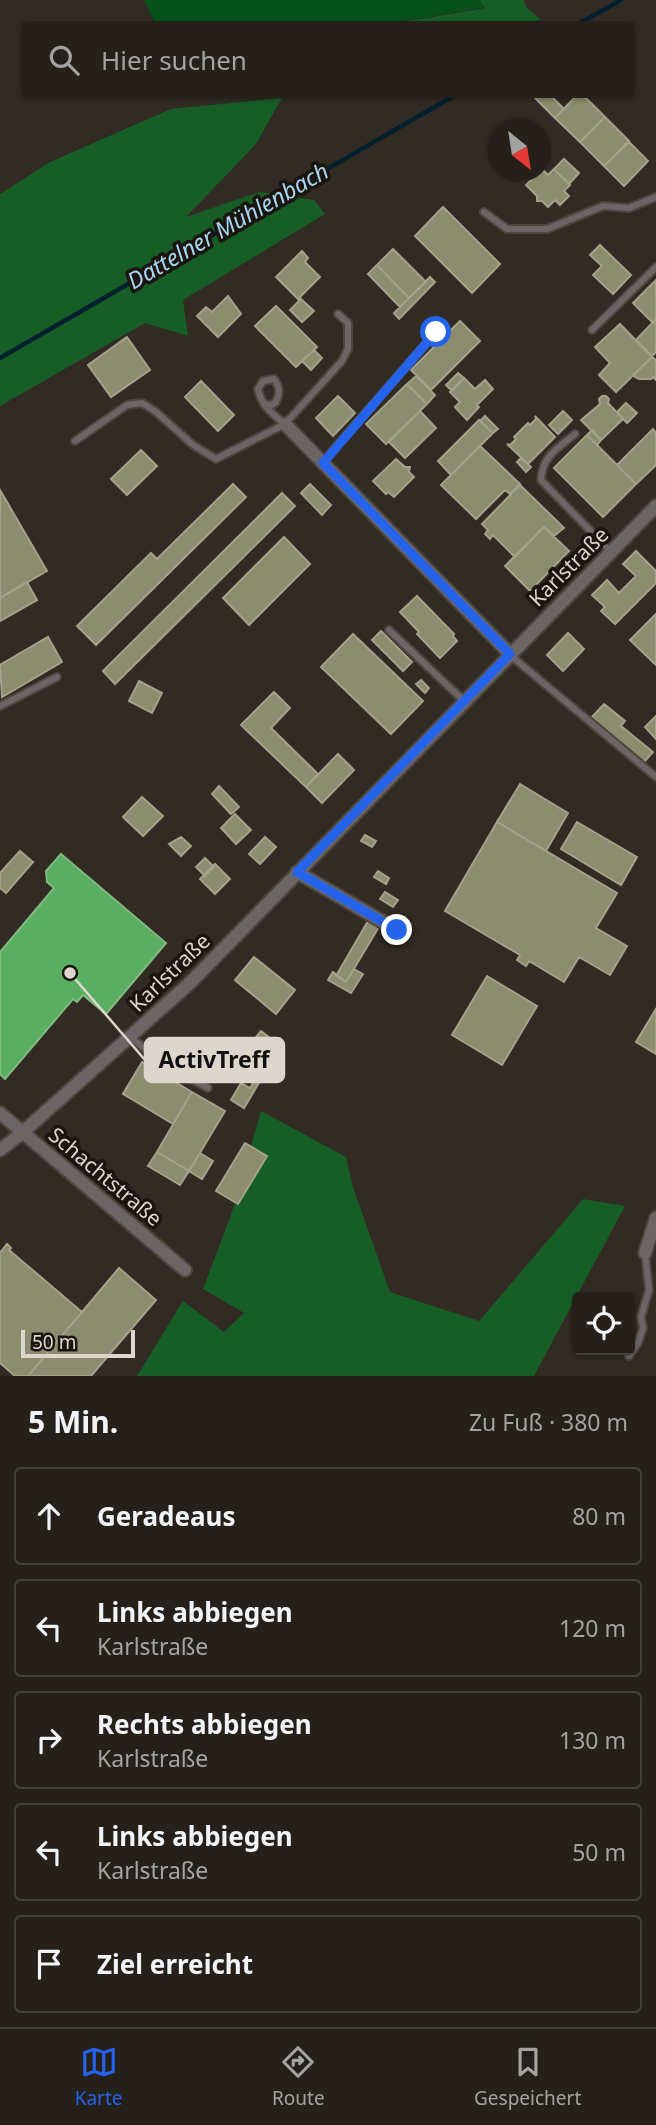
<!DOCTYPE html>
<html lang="de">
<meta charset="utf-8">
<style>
body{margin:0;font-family:"Noto Sans",sans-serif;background:#312d27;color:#f1f3f6}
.controls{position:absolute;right:21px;bottom:21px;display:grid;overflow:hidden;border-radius:7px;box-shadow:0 2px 5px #0004}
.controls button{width:63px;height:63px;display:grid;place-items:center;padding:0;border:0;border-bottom:2px solid #423e39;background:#25201a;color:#f1f3f6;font:35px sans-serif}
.compass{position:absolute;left:488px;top:119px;width:63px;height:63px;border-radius:50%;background:#25201a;box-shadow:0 2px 5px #0004;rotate:150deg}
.scale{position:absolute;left:21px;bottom:18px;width:114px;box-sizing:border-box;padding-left:7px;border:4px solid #ddd6cd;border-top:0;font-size:19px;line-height:24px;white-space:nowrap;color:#ddd6cd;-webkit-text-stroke:5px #1a150f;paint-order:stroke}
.stop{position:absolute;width:21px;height:21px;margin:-16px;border:5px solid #2563eb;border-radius:50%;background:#fff}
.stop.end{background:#2563eb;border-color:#fff;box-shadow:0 2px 7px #0008}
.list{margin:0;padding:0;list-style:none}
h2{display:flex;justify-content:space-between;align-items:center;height:91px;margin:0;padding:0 28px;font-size:30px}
h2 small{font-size:23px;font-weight:400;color:#a3a3a2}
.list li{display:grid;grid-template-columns:46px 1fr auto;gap:21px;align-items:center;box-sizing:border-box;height:98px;margin:0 14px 14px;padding:0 14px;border:2px solid #423e39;border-radius:7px}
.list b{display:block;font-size:26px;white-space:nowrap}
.list p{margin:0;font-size:23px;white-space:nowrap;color:#a3a3a2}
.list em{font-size:23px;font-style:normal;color:#a3a3a2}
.icon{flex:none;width:38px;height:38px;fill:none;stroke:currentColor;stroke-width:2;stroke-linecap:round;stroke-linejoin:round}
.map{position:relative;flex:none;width:656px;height:1376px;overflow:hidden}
.search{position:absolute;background:#25201a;box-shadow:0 2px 5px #0004;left:21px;right:21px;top:21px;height:77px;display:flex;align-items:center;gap:18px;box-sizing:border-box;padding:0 24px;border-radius:7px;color:#a3a3a2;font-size:26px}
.sheet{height:651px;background:#25201a}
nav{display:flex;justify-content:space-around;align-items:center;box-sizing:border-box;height:98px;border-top:2px solid #423e39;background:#25201a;font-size:19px;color:#a3a3a2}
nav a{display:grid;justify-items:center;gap:4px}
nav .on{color:#2563eb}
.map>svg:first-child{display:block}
.green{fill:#07511b}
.forest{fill:#165d26}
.public{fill:#5aae61;stroke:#81ba81;stroke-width:2}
.industry{fill:#8c8c6e;stroke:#a4a28a;stroke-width:2}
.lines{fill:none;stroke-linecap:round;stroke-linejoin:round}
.stream{stroke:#04202e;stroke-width:4.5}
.lane-casing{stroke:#4c463f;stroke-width:10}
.street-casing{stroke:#4c463f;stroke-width:16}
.lane{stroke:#6b6665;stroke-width:6}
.street{stroke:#6b6665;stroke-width:12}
.route{stroke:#2563eb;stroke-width:9}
.labels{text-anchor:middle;stroke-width:7;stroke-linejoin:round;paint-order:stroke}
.street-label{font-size:21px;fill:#ddd6cd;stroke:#1a150f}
.water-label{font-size:23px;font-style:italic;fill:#a7d4f0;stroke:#1a150f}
.leader{fill:none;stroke:#ddd6cd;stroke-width:2.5}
.callout-dot{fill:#ddd6cd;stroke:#1a150f;stroke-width:2.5}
.callout{fill:#ddd6cd;stroke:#ddd6cd;stroke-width:2.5}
.callout-label{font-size:23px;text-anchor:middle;font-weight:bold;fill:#111}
</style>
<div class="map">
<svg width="656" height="1376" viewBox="0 0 656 1376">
<rect width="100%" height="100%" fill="#312b23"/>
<!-- green -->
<path class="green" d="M144 0H480L485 7 387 24H156Z"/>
<!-- forest -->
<path class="forest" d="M480 0H524L526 7 541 20 518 24H390L485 8Z
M282 98 256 144 186 217 260 192 314 200 325 214 183 300 188 336 145 323 0 406V194L50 162 171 109Z
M261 1111 346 1157 353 1187 390 1292 479 1321 583 1199 625 1206 534 1376H137L183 1301 224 1332 244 1313 203 1289 231 1215Z"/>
<!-- public -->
<path class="public" d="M61 854 166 943 106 1014 83 995 77 1002 73 999 5 1079 0 1074V952L54 888 47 882 46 871Z"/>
<!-- industry -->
<path class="industry" d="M549 94 564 109 555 118 532 95Z
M578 94H582L605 117 580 142 555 118Z
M605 117 629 141 604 166 580 142Z
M629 142 648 161 624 186 604 166Z
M564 159 579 173 569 184 554 169Z
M542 169 548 175 554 169 570 185 564 191 569 196 560 205 555 200 548 207 542 201H537V196L526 185Z
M443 207 500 264 472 293 415 236Z
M600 245 631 275 613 294 593 275 602 266 590 255Z
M393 249 426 282 409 298 377 265Z
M302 251 308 258 305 262 320 277 298 299 276 277Z
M377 265 409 298 400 307 368 274Z
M430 277 435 282 399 319 394 313Z
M656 280V319L653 323 633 303Z
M228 296 241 314 218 337 197 316 206 307 212 312Z
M301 299 314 311 302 322 290 310Z
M276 306 317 347 296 367 255 326Z
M656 319V352L652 356 636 340Z
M460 321 480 341 431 390 411 370Z
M620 324 652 357 616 392 599 375 610 363 595 347Z
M127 337 150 370 111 397 88 365Z
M314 350 322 358 311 370 302 361Z
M652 357 656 360V380L653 377 651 379H639L635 377 633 375Z
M458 373 464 378 452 391 446 385Z
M416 376 435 395 427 404 407 384Z
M464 378 475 389 485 380 493 389 477 405 479 407 467 420 455 407 460 402 450 392Z
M201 381 234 415 218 431 185 397Z
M407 384 427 404 386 444 366 424Z
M338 396 355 413 333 436 316 418Z
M602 396H606L609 399 608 403 623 419 601 440 581 420 600 404 599 399Z
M626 403 637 413 627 423 617 412Z
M420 411 436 428 405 458 389 442Z
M563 411 572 420 558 434 549 425Z
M485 416 498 429 493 433 480 421Z
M535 416 555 437 528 464 507 444 510 445 516 439 514 437 528 423 530 425 536 419Z
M479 420 493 433 451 475 438 461Z
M653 429 656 433V465L636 484 617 465Z
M592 430 601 440 597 445 587 435Z
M587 435 636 484 603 517 554 468Z
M480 446 520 484 510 494 505 490 476 519 441 485Z
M141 450 157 466 127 495 111 479Z
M521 458 531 467 526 472 517 462Z
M396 459 405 467H410L409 472 414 477 394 497 388 492 386 494 373 481Z
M233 484 246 497 96 645 77 626 151 553 157 559Z
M310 484 331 505 322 515 301 493Z
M520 485 564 528 554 536 544 527 515 557 493 535 490 539 485 534 488 530 482 524Z
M0 490 47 571 0 598Z
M282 493 295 506 115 684 103 671Z
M544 527 569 551 530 591 505 566Z
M284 537 310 564 249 625 223 598Z
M636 551 656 571V583L615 624 601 611 605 607 592 595 607 580 619 593 636 576 623 564Z
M27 582 37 600 0 621V598Z
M417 596 454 634 453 636 457 641 440 658 417 634 419 632 400 612Z
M656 614V665L630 640Z
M381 631 412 662 403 671 372 640Z
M568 633 584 649 563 671 547 655Z
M353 634 423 701 391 734 321 667Z
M48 637 62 662 2 697 0 665Z
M421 680 429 688 425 693 416 684Z
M139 681 162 693 152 713 129 701Z
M274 692 290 708 271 728 318 774 306 787 241 725Z
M604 704 625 721 621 726 653 752 644 762 591 718Z
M656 716V739L645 727Z
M338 754 354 770 322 803 306 787Z
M520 784 568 813 546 851 497 822Z
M219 786 239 807 231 814 212 794Z
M142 797 163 816 143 836 123 817Z
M235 814 251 830 236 844 221 828Z
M497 822 617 893 596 928 627 946 610 975 579 957 564 982 529 961 526 966 517 960 520 955 445 911Z
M577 822 637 857 621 885 561 849Z
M365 835 376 841 372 847 361 841Z
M181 837 191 846 181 856 169 844Z
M265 837 276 847 260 864 249 854Z
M20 851 33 862 6 893 0 888V873Z
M205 858 214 867 205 876 196 867Z
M215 864 230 879 215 894 200 879Z
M378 871 389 878 386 884 374 877Z
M385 892 398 900 393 907 380 899Z
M368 921 379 927 346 982 336 976Z
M254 957 295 990 276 1014 235 980Z
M354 969 363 974 351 993 328 980 333 972 346 982Z
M487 976 537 1006 502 1065 452 1035Z
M656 1009V1054L636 1042Z
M261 1031 270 1038 253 1059 244 1052Z
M142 1062 192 1092 173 1124 123 1094Z
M256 1078 260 1081 244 1108 231 1100 241 1083 250 1088Z
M192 1092 225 1111 189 1171 157 1152Z
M245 1143 267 1156 238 1204 216 1191Z
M157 1152 189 1171 180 1185 148 1166Z
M200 1153 213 1161 202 1179 189 1171Z
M7 1244 11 1248 9 1250 82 1312 28 1376H15L0 1363V1253Z
M119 1268 156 1300 91 1376H28Z"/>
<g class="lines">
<!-- stream -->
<path class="stream" d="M578 24 621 0
M0 358 457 94"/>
<!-- lane casing -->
<g class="lane-casing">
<path id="lane" d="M484 212 507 229H547L603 206 629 208 656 197
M592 330 656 267
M264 404 272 405 276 402C280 393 280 387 274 379L263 381 258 389C261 405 272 414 285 424
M575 434C558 448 542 456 541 480L611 552
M75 441 127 405 142 403 155 411 193 445 216 459 285 424 342 361 348 349V323L338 314
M322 463 436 332
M389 630 464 701
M510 655 656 777
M0 706 57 677
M130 1037 167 1066 208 1088
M629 1356 638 1343 643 1328 641 1317 649 1290 645 1253"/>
</g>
<!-- street casing -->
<g class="street-casing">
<path id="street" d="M285 424 510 654
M297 872 397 930
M0 1113 185 1270
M0 1150 23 1132 191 982 656 506
M645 1253 656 1218"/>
</g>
<!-- lane -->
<use href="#lane" class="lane"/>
<!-- street -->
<use href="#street" class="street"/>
</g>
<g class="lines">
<!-- route -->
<path class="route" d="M397 930 297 872 510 654 323 463 436 332"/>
</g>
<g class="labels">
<!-- street labels -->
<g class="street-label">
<text transform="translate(569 567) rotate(-45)" y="7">Karlstraße</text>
<text transform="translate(170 973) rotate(-44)" y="7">Karlstraße</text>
<text transform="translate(105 1177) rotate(40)" y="7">Schachtstraße</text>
</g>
<!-- water labels -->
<g class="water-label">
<text transform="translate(228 226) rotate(-30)" y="8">Dattelner Mühlenbach</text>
</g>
</g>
<!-- callouts -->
<path class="leader" d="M70 973L145 1060"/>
<circle class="callout-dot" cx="70" cy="973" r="7"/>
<rect class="callout" x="145" y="1038" width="139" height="44" rx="7"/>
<g class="callout-label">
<text x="214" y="1068">ActivTreff</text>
</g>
</svg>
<div class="controls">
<button><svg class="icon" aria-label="locate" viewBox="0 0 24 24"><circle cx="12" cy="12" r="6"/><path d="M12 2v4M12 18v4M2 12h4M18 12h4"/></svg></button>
</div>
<svg class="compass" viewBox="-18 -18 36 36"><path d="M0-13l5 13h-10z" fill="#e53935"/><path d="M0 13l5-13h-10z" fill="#a3a3a2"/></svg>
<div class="scale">50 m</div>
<div class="stop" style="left:436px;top:332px"></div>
<div class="stop end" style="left:397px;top:930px"></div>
<div class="search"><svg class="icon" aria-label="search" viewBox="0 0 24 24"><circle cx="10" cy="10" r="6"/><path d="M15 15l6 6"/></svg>Hier suchen</div>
</div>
<section class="sheet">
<h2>5 Min.<small>Zu Fuß · 380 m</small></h2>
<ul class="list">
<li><svg class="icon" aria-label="ahead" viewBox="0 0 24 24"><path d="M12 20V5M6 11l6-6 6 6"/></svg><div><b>Geradeaus</b></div><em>80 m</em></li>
<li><svg class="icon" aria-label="left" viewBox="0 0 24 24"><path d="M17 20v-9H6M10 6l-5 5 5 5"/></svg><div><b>Links abbiegen</b><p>Karlstraße</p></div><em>120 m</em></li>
<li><svg class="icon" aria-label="right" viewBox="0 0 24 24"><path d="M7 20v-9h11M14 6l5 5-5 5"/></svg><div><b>Rechts abbiegen</b><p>Karlstraße</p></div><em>130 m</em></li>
<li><svg class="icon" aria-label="left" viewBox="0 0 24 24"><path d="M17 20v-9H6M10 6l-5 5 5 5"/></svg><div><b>Links abbiegen</b><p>Karlstraße</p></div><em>50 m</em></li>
<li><svg class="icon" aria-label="arrive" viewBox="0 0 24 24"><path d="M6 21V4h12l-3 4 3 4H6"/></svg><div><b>Ziel erreicht</b></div></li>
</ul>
</section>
<nav>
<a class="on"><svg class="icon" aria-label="map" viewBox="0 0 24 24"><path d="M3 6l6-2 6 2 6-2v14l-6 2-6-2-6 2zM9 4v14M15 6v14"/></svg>Karte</a>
<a><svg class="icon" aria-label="directions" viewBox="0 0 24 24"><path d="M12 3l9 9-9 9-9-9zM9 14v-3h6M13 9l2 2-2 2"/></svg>Route</a>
<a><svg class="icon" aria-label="saved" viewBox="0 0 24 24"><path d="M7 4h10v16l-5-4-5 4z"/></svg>Gespeichert</a>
</nav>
